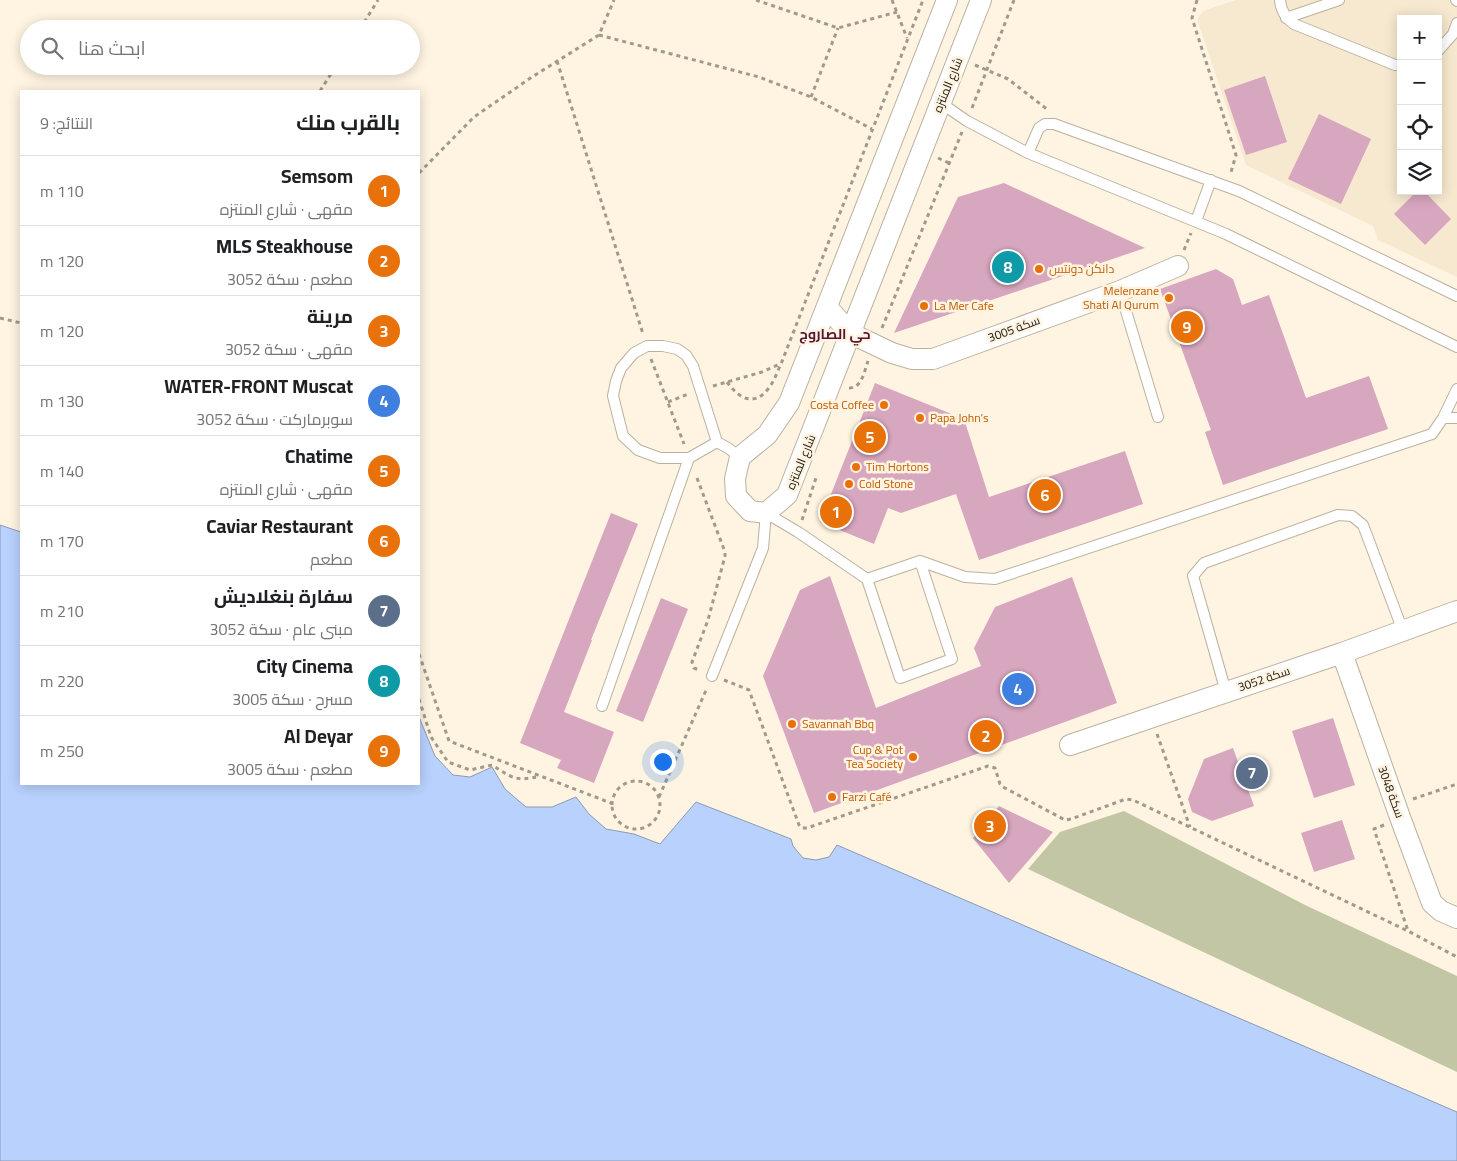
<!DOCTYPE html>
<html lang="ar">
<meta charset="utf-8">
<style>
body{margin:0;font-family:Georgia,Cairo,serif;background:#f2f2f2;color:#202124;direction:rtl}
.controls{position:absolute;right:15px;top:15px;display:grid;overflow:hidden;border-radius:0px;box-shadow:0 2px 12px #0003}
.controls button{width:45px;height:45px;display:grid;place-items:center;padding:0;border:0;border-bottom:1px solid #e0e0e0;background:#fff;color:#202124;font:25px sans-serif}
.you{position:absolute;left:662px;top:761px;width:18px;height:18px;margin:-12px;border:4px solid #fff;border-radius:50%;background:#1a73e8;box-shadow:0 0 0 8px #1a73e833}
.badge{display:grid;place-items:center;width:32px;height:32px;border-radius:50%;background:#1a73e8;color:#fff;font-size:16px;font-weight:700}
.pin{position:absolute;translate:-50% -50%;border:2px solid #fff;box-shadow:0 1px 5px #0006}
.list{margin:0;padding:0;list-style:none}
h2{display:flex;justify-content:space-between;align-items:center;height:65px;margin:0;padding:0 20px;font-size:21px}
h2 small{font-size:16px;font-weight:400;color:#757577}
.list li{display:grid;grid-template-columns:32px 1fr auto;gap:15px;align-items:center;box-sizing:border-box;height:70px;padding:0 20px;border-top:1px solid #e0e0e0}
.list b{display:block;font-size:19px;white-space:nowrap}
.list p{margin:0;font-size:16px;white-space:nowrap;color:#757577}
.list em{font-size:16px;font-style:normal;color:#757577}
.icon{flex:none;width:28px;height:28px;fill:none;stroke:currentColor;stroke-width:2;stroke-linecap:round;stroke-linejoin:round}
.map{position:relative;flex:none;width:1457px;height:1161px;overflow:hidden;direction:ltr}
.search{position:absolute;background:#fff;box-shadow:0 2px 12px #0003;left:20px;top:20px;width:400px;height:55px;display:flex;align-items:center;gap:12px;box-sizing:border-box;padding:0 18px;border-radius:28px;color:#757577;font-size:19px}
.panel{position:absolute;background:#fff;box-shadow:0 2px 12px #0003;left:20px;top:90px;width:400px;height:695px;border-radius:0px;direction:rtl}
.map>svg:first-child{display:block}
.built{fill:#f7e9cf;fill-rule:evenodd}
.green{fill:#c2c6a4}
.water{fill:#b8d1fd;stroke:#8a9ab7}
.building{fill:#d7a6bf}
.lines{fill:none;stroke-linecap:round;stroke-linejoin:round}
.service-casing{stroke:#bbb19f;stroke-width:12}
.minor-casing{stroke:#bbb19f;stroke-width:22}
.path{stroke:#a19a8c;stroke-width:3;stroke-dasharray:4 4;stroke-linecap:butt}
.service{stroke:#fff;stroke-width:10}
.minor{stroke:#fff;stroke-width:20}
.food-dot{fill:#e8710a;stroke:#fff4e1;stroke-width:2}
.labels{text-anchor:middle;stroke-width:5;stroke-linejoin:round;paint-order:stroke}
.street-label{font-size:12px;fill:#1d1a13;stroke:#fff4e1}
.food-label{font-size:12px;fill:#c56008;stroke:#fff4e1;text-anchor:start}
.neighbourhood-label{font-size:14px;font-weight:bold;fill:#561535;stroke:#fff4e1}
</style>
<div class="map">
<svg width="1457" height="1161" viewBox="0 0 1457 1161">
<rect width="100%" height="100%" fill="#fff4e1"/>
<!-- built -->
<path class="built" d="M1236 0H1457V277L1378 240 1373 226 1246 165 1197 19 1203 11ZM1401 19H1438V191H1401Z"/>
<!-- green -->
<path class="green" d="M1124 811 1305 905 1457 976V1072L1028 869 1060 832Z"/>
<!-- water -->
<path class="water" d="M0 525 21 532V784H419V717L435 756 453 775 470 777 492 767 505 789 526 807H552L576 797 589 814 606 829 634 834 660 844 696 802 791 839 793 846 803 858 816 860 829 857 837 845 1457 1112V1161H0Z"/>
<!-- building -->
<path class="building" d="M1265 76 1287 142 1246 155 1224 90Z
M1319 114 1371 139 1341 204 1288 179Z
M1004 183 1145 248 894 333 958 197Z
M1417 191H1424L1451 219 1425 245 1394 214Z
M1216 269 1233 279 1242 305 1269 295 1306 398 1369 376 1388 429 1223 485 1205 432 1211 430 1160 289Z
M875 383 964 419 989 497 1125 451 1143 504 979 560 956 494 901 513 888 508 874 544 820 522Z
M611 513 638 524 591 640H592L564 712 614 732 594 783 557 768 561 760 520 743Z
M830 576 876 708 981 666 974 648 995 607 1072 577 1117 703 814 813 763 676 800 590Z
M661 598 688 609 643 722 616 711Z
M1333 718 1355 785 1314 798 1292 731Z
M1233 748 1254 806 1212 821 1192 812 1188 799 1204 759Z
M999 806 1053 832 1009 883 973 838Z
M1342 820 1355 859 1314 872 1301 833Z"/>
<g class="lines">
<!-- service casing -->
<g class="service-casing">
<path id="service" d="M1280 0C1281 11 1285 18 1294 24L1395 65H1401
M1456 0 1457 1
M1286 18 1339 0
M1438 51 1453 34 1457 23
M941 103 967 121 1028 153 1226 234 1457 347
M1028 153 1039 128 1045 124H1054L1239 191 1457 296
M1196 221 1211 180
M1120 291 1158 417
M1443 418H1457
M689 458H660L638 450 623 436 613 396 616 381 621 368 634 353 647 346H663L677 349 686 355 693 366 717 442
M920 561 965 577 995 579 1432 434 1443 418 1457 389
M712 676 763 548 766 513 798 532 867 579 900 678 952 659 920 561 867 579
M1226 692 1193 576 1204 563 1338 515 1352 516 1363 525 1403 631
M602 706 689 458 717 442 728 448 740 457"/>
</g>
<!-- minor casing -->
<g class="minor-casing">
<path id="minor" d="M947 0 789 403 767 435 740 457 735 479 736 496 750 511 766 513 787 495 981 0
M827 307 850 333 892 353 912 359H933L1120 291 1178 266
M1342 653 1401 820 1432 903 1441 911 1457 918
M1070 745 1342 653 1457 611"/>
</g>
<!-- path -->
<path class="path" d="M756 0 838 28 897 12
M892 0 907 38
M1197 0 1192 18 1236 155 1231 172
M360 29 378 0
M599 35 759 77 811 97 872 129
M557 61 643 334
M975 65 1008 79 1048 110
M320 91 336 66
M811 97 838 28
M972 108 1014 0
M938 158 949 163
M419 173 474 117 532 77 599 35 614 0
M1184 250 1191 233
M0 318 21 323
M882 328 962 132
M651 359 684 444
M727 382C738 397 753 408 768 389 774 382 777 372 781 364L923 0
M713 386 762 372 780 364
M849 388C862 388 864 372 868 361
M668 402 688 394
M697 478 725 552V556L708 620 692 662 694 668 699 670
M802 520 816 478
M419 654 449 741 611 803
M724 680 749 690 799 825 802 828H807L988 766 995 768 1000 784 1003 787 1065 820 1071 819 1126 799 1133 800 1408 931 1457 957
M419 699 431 737 448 762 470 770 492 765C512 778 516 782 540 776
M1157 734 1190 827
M612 805a24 24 0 1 1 48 0a24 24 0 1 1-48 0Z
M659 797 707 688
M1413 799 1457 784
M1384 825 1374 829 1408 931"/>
<!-- service -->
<use href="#service" class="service"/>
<!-- minor -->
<use href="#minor" class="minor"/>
</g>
<!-- markers -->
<g class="food-dot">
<circle cx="1039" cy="269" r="5"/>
<circle cx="1169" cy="298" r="5"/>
<circle cx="924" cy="306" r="5"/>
<circle cx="884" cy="405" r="5"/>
<circle cx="920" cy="418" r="5"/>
<circle cx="856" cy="467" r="5"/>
<circle cx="849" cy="484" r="5"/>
<circle cx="792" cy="724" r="5"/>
<circle cx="913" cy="757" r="5"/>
<circle cx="832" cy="797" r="5"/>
</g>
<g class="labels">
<!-- street labels -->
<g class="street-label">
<text transform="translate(948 85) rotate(-68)" y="4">شارع المنتزه</text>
<text transform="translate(1014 329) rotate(-20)" y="4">سكة 3005</text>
<text transform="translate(801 462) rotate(-68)" y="4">شارع المنتزه</text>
<text transform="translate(1264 679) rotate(-19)" y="4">سكة 3052</text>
<text transform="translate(1391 792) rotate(70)" y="4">سكة 3048</text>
</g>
<!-- food labels -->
<g class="food-label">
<text x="1049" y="273">دانكن دونتس</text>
<text x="1159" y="295" text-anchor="end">Melenzane<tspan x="1159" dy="14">Shati Al Qurum</tspan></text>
<text x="934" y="310">La Mer Cafe</text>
<text x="874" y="409" text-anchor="end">Costa Coffee</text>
<text x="930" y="422">Papa John’s</text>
<text x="866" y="471">Tim Hortons</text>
<text x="859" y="488">Cold Stone</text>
<text x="802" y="728">Savannah Bbq</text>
<text x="903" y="754" text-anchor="end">Cup &amp; Pot<tspan x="903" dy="14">Tea Society</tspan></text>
<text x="842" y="801">Farzi Café</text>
</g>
<!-- neighbourhood labels -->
<g class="neighbourhood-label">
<text x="835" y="339">حي الصاروج</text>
</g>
</g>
</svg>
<div class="controls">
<button>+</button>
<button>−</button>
<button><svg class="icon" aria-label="locate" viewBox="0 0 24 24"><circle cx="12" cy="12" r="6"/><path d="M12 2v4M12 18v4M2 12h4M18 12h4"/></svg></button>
<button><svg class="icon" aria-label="layers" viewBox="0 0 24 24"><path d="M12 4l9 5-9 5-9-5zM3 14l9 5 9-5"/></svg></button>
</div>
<div class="you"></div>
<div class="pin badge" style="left:836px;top:512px;background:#e8710a">1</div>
<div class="pin badge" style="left:986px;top:736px;background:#e8710a">2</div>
<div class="pin badge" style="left:990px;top:826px;background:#e8710a">3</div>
<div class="pin badge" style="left:1018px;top:689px;background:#3f7fe0">4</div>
<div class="pin badge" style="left:870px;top:437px;background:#e8710a">5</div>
<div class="pin badge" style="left:1045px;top:495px;background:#e8710a">6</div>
<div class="pin badge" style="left:1252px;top:773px;background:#5c6f8a">7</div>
<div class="pin badge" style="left:1008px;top:267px;background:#0f9aa8">8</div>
<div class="pin badge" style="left:1187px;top:327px;background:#e8710a">9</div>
<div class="search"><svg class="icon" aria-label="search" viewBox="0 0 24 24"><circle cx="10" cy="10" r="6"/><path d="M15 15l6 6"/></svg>ابحث هنا</div>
<section class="panel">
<h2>بالقرب منك<small>النتائج: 9</small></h2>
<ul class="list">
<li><span class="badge" style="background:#e8710a">1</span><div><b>Semsom</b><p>مقهى · شارع المنتزه</p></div><em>110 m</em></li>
<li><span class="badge" style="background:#e8710a">2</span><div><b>MLS Steakhouse</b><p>مطعم · سكة 3052</p></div><em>120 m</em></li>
<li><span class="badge" style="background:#e8710a">3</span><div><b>مرينة</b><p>مقهى · سكة 3052</p></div><em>120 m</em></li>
<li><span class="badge" style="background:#3f7fe0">4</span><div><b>WATER-FRONT Muscat</b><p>سوبرماركت · سكة 3052</p></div><em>130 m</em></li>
<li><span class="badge" style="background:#e8710a">5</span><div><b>Chatime</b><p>مقهى · شارع المنتزه</p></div><em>140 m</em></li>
<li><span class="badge" style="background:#e8710a">6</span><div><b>Caviar Restaurant</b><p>مطعم</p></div><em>170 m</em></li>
<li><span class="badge" style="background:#5c6f8a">7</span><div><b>سفارة بنغلاديش</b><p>مبنى عام · سكة 3052</p></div><em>210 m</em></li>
<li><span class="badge" style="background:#0f9aa8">8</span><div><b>City Cinema</b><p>مسرح · سكة 3005</p></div><em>220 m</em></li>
<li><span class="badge" style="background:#e8710a">9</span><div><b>Al Deyar</b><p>مطعم · سكة 3005</p></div><em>250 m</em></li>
</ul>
</section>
</div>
